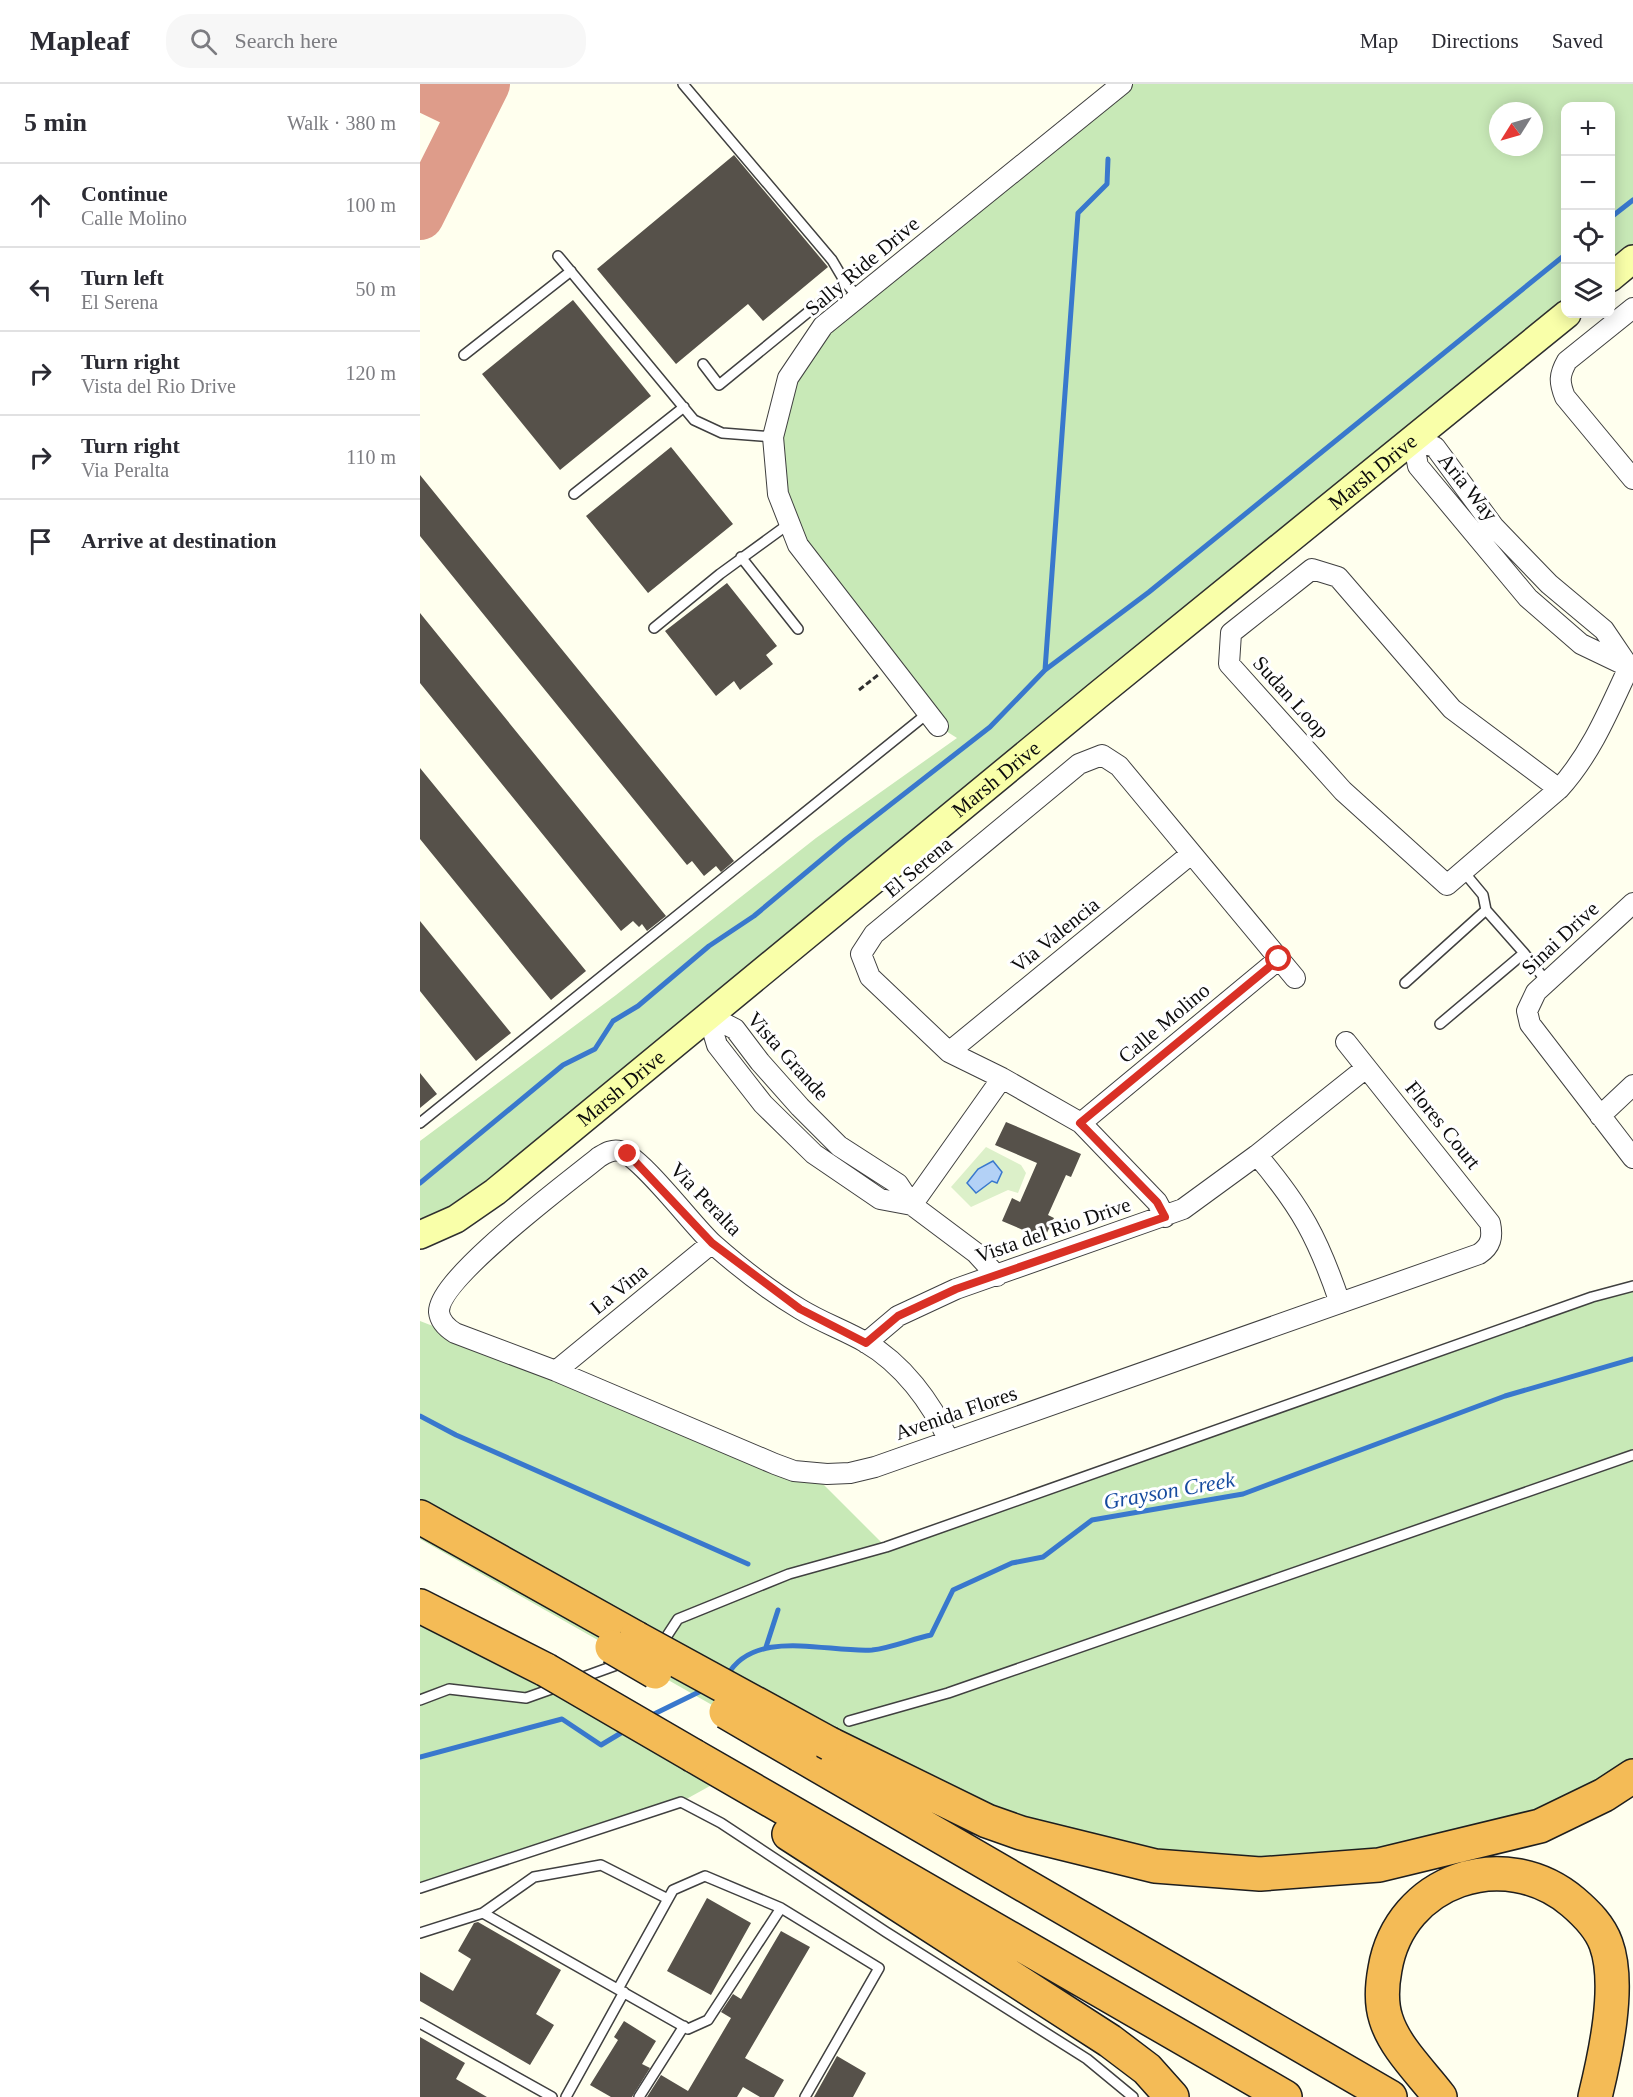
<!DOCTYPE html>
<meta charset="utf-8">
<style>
body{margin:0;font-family:Georgia,serif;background:#f7f7f7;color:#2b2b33}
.controls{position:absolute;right:18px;top:18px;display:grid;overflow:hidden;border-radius:12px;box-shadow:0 3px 15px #0003}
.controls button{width:54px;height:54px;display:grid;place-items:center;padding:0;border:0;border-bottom:2px solid #e1e1e2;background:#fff;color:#2b2b33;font:30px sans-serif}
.compass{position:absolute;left:1069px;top:18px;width:54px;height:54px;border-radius:50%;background:#fff;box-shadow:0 3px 15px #0003;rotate:233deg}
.stop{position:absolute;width:18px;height:18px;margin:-14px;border:4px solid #d93025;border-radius:50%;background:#fff}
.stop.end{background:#d93025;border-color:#fff;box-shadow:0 2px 6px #0008}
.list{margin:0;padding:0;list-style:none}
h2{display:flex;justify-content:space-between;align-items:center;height:78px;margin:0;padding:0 24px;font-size:26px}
h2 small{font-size:20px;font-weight:400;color:#7c7c81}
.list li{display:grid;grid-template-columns:39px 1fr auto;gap:18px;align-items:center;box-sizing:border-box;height:84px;padding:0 24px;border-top:2px solid #e1e1e2}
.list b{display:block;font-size:22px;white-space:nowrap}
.list p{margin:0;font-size:20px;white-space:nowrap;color:#7c7c81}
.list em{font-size:20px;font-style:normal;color:#7c7c81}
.icon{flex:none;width:33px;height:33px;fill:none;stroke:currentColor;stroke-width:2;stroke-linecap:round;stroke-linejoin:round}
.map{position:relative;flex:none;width:1213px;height:2013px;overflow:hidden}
header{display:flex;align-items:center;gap:36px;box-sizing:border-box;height:84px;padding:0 30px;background:#fff;border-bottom:2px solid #e1e1e2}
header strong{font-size:28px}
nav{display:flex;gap:33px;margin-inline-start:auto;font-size:21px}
.search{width:420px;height:54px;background:#f7f7f7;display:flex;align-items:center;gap:15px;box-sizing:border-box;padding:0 21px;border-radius:24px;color:#7c7c81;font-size:22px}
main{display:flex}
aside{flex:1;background:#fff}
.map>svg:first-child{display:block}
.green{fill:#c8e9b7;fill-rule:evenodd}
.pitch{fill:#dcf0c9}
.water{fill:#b3d1f6;stroke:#3978cd;stroke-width:1.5}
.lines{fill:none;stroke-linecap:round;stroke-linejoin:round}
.stream{stroke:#3978cd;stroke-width:5}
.taxiway{stroke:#de9c8a;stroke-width:48}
.building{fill:#56514a}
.lane-casing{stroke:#404040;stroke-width:12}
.street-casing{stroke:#404040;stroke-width:22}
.secondary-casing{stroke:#2f2f2f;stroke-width:30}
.highway-casing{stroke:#1e1e1e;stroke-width:36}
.path{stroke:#2f2f2f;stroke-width:3;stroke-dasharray:6 3;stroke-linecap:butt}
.lane{stroke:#fff;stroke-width:9}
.street{stroke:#fff;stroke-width:20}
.secondary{stroke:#f9ffa9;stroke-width:27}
.highway{stroke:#f4bb56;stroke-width:33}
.highway-bridge-casing{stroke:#1e1e1e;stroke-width:36;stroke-linecap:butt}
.highway-bridge{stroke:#f4bb56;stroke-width:33}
.route{stroke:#d93025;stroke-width:8}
.labels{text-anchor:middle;stroke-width:6;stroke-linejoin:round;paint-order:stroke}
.street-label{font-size:21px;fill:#0d0d0d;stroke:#fff}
.water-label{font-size:22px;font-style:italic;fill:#164b9f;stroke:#fff}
</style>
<header>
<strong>Mapleaf</strong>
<div class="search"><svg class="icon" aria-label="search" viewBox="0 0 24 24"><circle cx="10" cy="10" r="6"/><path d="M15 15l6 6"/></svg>Search here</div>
<nav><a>Map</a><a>Directions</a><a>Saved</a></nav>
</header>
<main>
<aside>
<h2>5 min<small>Walk · 380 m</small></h2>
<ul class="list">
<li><svg class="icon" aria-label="ahead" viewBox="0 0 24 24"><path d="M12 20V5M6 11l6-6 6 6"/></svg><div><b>Continue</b><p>Calle Molino</p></div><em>100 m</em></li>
<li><svg class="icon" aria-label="left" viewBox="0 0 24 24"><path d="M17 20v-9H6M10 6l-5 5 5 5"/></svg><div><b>Turn left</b><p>El Serena</p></div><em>50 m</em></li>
<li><svg class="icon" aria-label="right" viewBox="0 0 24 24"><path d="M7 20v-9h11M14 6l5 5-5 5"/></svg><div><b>Turn right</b><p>Vista del Rio Drive</p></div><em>120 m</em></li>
<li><svg class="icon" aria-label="right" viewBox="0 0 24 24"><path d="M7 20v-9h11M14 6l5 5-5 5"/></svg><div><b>Turn right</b><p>Via Peralta</p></div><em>110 m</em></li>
<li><svg class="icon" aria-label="arrive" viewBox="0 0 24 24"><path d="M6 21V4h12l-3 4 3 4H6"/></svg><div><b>Arrive at destination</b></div></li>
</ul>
</aside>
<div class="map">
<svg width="1213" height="2013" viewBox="0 0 1213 2013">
<rect width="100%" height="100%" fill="#ffe"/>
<!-- green -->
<path class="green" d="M702 0H1213V174L1191 192 1190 22H1146L1145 229 0 1151V1057L196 911 396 754 537 654 518 642 378 461 353 353 368 294 403 242ZM1078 27H1114V63H1078Z
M1213 1202V1692L959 1781 775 1785 380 1671 0 1455V1237L392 1389 466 1463Z
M0 1518 308 1692 261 1718 0 1804Z"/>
<!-- pitch -->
<path class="pitch" d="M566 1063 601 1081 606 1089 598 1109 588 1106 551 1123 531 1103Z"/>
<!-- water -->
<path class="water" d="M573 1077 582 1088 577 1099 572 1097 556 1109 547 1099 558 1085Z"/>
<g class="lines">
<!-- stream -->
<path class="stream" d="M1190 134 1213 116
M625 586 658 129 687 100 688 75
M0 1099 143 981 175 965 193 937 218 922 289 862 334 832 425 756 570 643 625 586 729 508 1146 170
M0 1332 36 1351 328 1480
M346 1563 358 1526
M307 1592C334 1543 407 1569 452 1566 471 1564 492 1555 511 1551L533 1506 592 1479 623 1473 672 1436 823 1410 1085 1312 1213 1275
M230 1632 283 1606
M0 1673 142 1635 181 1661 206 1646"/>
<!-- taxiway -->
<path class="taxiway" d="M0 2 52 27
M0 132 66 0"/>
</g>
<!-- building -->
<path class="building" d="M314 71 408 183 343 237 328 220 256 280 177 185Z
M153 216 231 312 140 386 62 290Z
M251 363 313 440 228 509 166 432Z
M0 391 314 777 301 788 296 782 284 792 272 777 267 781 0 452Z
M307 499 357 562 346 571 353 580 320 606 314 597 296 612 245 547Z
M0 529 246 832 227 847 222 840 219 843 213 837 201 847 0 599Z
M0 684 166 887 131 916 0 755Z
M0 837 91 949 56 977 0 907Z
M0 989 17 1010 0 1024Z
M586 1038 661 1070 651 1093 646 1091 628 1131 634 1134 624 1155 582 1137 592 1114 600 1118 617 1079 575 1061Z
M287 1814 331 1839 291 1911 247 1887Z
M58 1838 141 1886 116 1930 134 1941 110 1981 0 1917V1888L33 1907 51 1875 38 1867 54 1839Z
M361 1847 390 1863 325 1974 364 1996 354 2013H340L323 2003 317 2013H227L241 1991 268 2007 311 1934 301 1928 313 1910 321 1915Z
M204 1937 236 1957 222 1980 230 1984 212 2013H191L170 2001 198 1956 194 1953Z
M0 1953 45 1979 36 1995 67 2013H0Z
M417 1972 446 1989 433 2013H394Z"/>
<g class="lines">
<!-- lane casing -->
<g class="lane-casing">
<path id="lane" d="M263 0 412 176 425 198 438 213
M138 172 274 336 302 349 353 353
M44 271 151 187
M283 280 299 301 425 198
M154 410 264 323
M321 473 378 545
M234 544 300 490 370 439
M1043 787 1063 811 1066 826 1104 869
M985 899 1066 826
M1020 940 1104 869 1127 898
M0 1039 508 629
M241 1561 258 1535 369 1490 466 1463 1172 1213 1213 1202
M158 1595 202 1579
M0 1616 29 1605 106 1614 137 1603
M429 1637 528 1609 1213 1371
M0 1804 261 1718 301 1739 466 1848 667 1975 713 2013
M63 1829 114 1793 181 1781 248 1815
M0 1849 63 1829 268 1945 288 1936 361 1824 459 1884 385 2013
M198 1905 253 1806 285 1792 361 1824
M0 1939 132 2013
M146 2013 204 1908
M219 2013 264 1942"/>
</g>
<!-- street casing -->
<g class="street-casing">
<path id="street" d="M1213 224 1147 277C1139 291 1139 298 1145 313L1213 395
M993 356 1015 363 1074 443 1129 500 1184 546 1209 583 1161 560 1108 514 998 382Z
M892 485 918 493 1032 625 1139 705 1027 801 923 707 809 580 811 549Z
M518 642 378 461 358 410 353 353 368 294 403 242 702 0
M1139 705C1171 670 1189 626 1209 583L1213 585
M1213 819 1116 908 1107 927 1110 940 1213 1074
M288 931 315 945 340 978 380 1023 419 1062 478 1100 492 1121 460 1115 394 1070 343 1020 297 961Z
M529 968 771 770
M1180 1032 1213 1001
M661 1039 859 875
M837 1071C881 1123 898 1154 920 1219
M745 1133 737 1118 661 1039 582 994 529 968 450 893 441 870 454 850 659 680 682 671 699 682 875 894
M577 1192 556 1169 492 1121 582 994
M446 1259 478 1232 536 1205 763 1125 837 1071 946 984
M136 1287 292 1159
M529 1357C511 1318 483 1280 445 1258 424 1246 401 1238 380 1225 350 1207 319 1183 293 1160 273 1142 221 1072 200 1067 192 1065 186 1069 179 1073 149 1098 18 1194 19 1228 20 1238 27 1244 35 1249L136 1287 355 1380 374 1387 407 1390 430 1389 455 1383 1059 1170C1071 1162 1073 1153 1070 1139L926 958"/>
</g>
<!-- secondary casing -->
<g class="secondary-casing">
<g id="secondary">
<path d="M1190 194 1213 175"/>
<path id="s1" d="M0 1151 36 1135 75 1108 678 611 1147 230"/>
</g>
</g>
<!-- highway casing -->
<g class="highway-casing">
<path id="highway" d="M0 1433 216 1554
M0 1522 126 1586
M410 1660 567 1737 601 1749 735 1782 840 1790 959 1781 1120 1742 1184 1711 1213 1692
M380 1671 970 2013
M274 1672 865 2013
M369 1750 690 1957 727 1985 752 2013
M1020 2013C1002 1989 975 1964 966 1935 961 1920 962 1901 965 1885 980 1796 1084 1760 1153 1818 1167 1830 1180 1843 1186 1860 1201 1901 1185 1972 1175 2013"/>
</g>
<!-- path -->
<path class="path" d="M439 606 458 591"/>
<!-- lane -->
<use href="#lane" class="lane"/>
<!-- street -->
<use href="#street" class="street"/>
<!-- secondary -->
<use href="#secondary" class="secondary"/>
<!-- highway -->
<use href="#highway" class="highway"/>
<!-- highway-bridge casing -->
<g class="highway-bridge-casing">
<path id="highway-bridge" d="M216 1554 410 1660
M192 1563 235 1588
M126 1586 274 1672
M306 1628 380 1671"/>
</g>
<!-- highway-bridge -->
<use href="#highway-bridge" class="highway-bridge"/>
</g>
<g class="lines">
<!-- route -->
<path class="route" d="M208 1070 292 1159 380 1225 446 1259 478 1232 536 1205 745 1133 737 1118 660 1039 859 875"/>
</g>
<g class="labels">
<!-- street labels -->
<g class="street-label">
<text transform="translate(442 182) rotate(-40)" y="7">Sally Ride Drive</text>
<text dy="7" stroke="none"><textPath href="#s1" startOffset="1222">Marsh Drive</textPath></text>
<text transform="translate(1048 403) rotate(51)" y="7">Aria Way</text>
<text transform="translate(871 613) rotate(48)" y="7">Sudan Loop</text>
<text dy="7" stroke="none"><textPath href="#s1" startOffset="736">Marsh Drive</textPath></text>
<text transform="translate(498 783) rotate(-40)" y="7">El Serena</text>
<text transform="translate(635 851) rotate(-39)" y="7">Via Valencia</text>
<text transform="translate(1140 854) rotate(-43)" y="7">Sinai Drive</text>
<text transform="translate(744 939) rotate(-40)" y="7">Calle Molino</text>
<text transform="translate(368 972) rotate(48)" y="7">Vista Grande</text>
<text dy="7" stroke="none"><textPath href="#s1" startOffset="250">Marsh Drive</textPath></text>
<text transform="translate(1023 1041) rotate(51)" y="7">Flores Court</text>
<text transform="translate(286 1115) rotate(46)" y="7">Via Peralta</text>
<text transform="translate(633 1146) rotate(-19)" y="7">Vista del Rio Drive</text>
<text transform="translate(199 1205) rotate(-39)" y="7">La Vina</text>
<text transform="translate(536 1329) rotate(-19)" y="7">Avenida Flores</text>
</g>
<!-- water labels -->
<g class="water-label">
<text transform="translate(749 1406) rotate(-10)" y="8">Grayson Creek</text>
</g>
</g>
</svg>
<div class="controls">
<button>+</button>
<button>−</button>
<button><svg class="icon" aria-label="locate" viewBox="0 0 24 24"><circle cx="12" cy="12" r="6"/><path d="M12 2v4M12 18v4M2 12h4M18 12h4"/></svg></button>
<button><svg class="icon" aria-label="layers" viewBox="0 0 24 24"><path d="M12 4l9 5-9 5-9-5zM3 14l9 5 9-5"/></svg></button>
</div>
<svg class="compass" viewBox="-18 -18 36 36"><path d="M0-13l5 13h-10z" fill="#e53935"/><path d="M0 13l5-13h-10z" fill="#7c7c81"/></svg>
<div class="stop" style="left:859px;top:875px"></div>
<div class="stop end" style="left:208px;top:1070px"></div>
</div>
</main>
